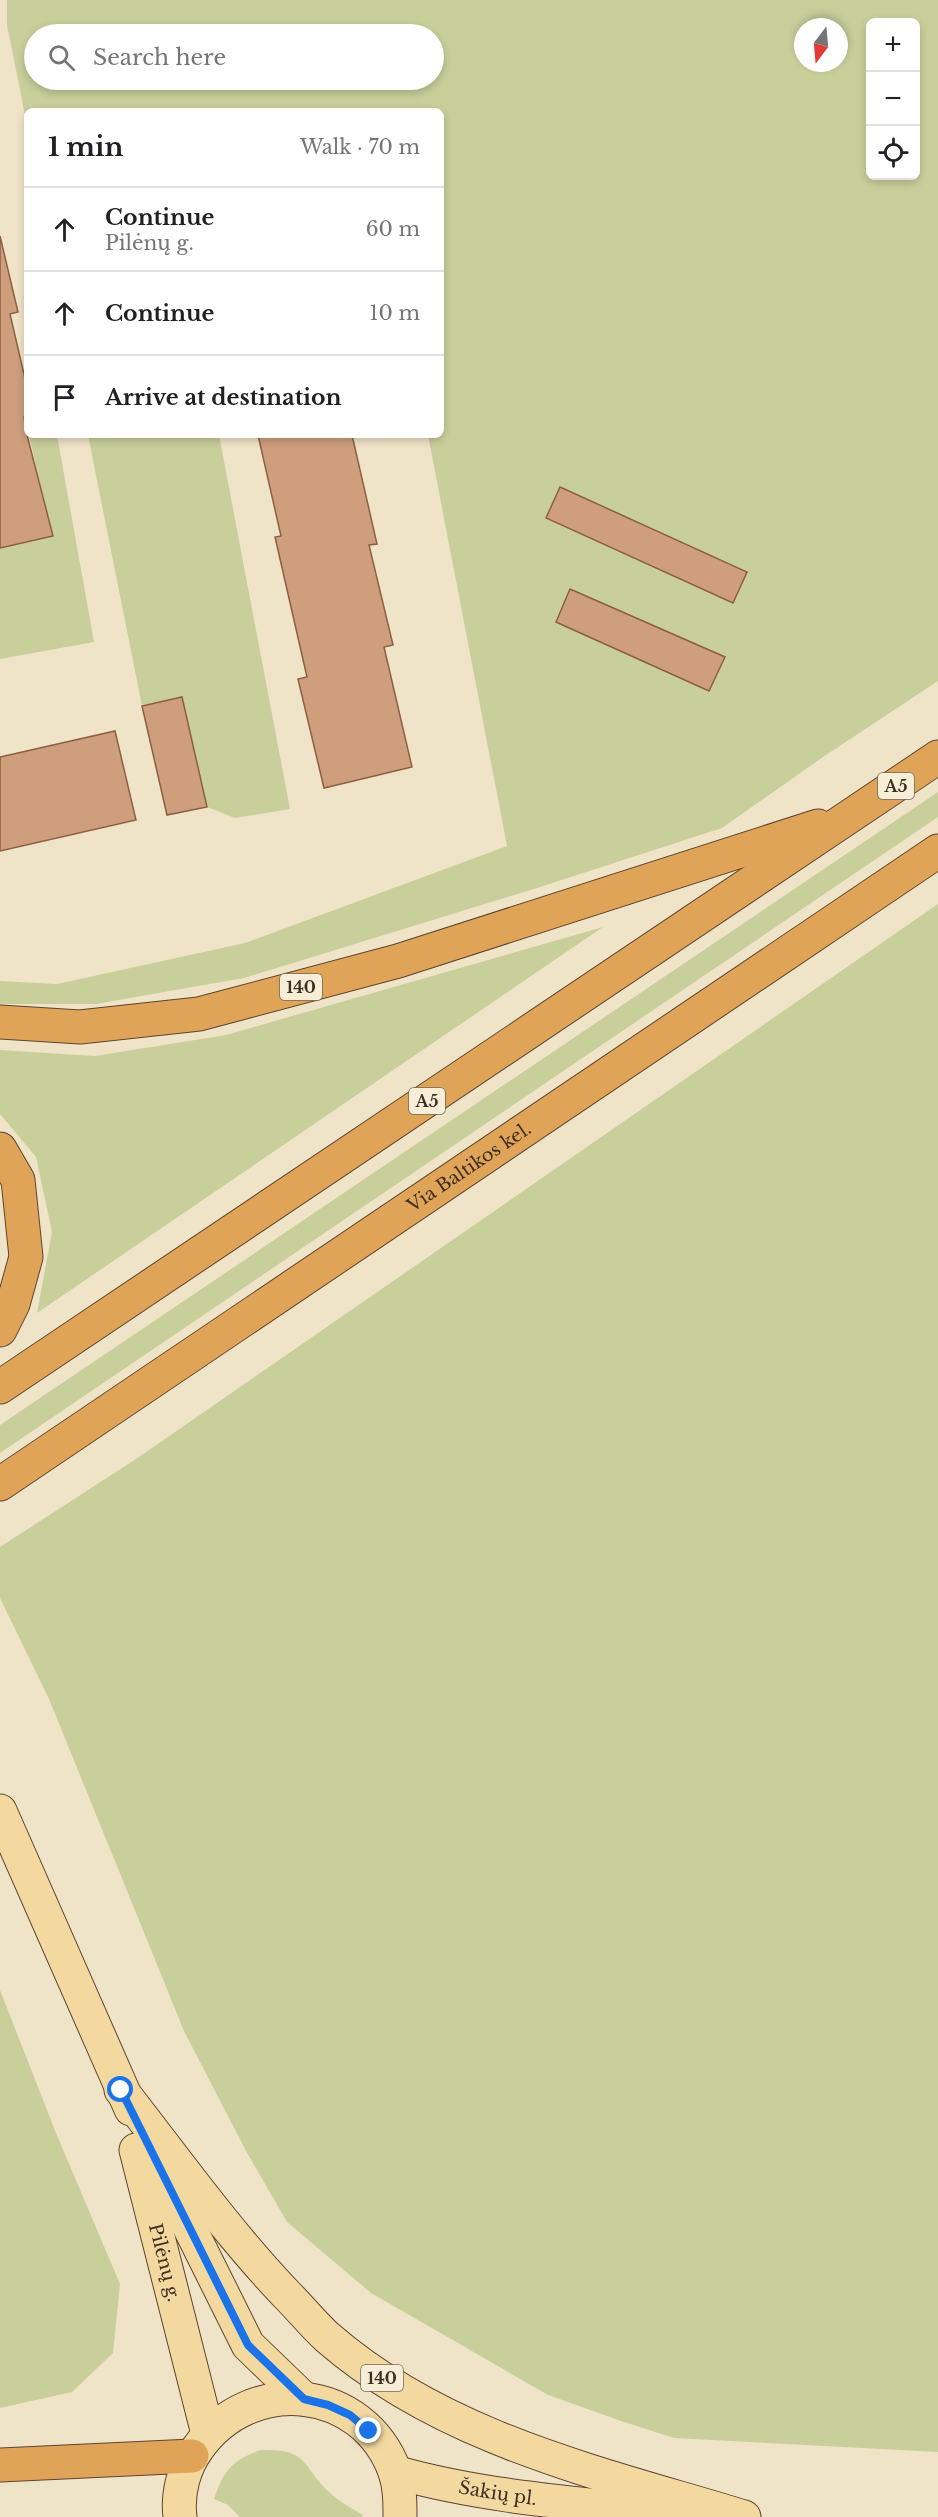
<!DOCTYPE html>
<meta charset="utf-8">
<style>
body{margin:0;font-family:"Libre Baskerville",serif;background:#f2f2f2;color:#202124}
.controls{position:absolute;right:18px;top:18px;display:grid;overflow:hidden;border-radius:9px;box-shadow:0 3px 9px #0003}
.controls button{width:54px;height:54px;display:grid;place-items:center;padding:0;border:0;border-bottom:2px solid #e0e0e0;background:#fff;color:#202124;font:30px sans-serif}
.compass{position:absolute;left:794px;top:18px;width:54px;height:54px;border-radius:50%;background:#fff;box-shadow:0 3px 9px #0003;rotate:196deg}
.stop{position:absolute;width:18px;height:18px;margin:-14px;border:4px solid #1a73e8;border-radius:50%;background:#fff}
.stop.end{background:#1a73e8;border-color:#fff;box-shadow:0 2px 6px #0008}
.list{margin:0;padding:0;list-style:none}
h2{display:flex;justify-content:space-between;align-items:center;height:78px;margin:0;padding:0 24px;font-size:26px}
h2 small{font-size:20px;font-weight:400;color:#757577}
.list li{display:grid;grid-template-columns:39px 1fr auto;gap:18px;align-items:center;box-sizing:border-box;height:84px;padding:0 24px;border-top:2px solid #e0e0e0}
.list b{display:block;font-size:22px;white-space:nowrap}
.list p{margin:0;font-size:20px;white-space:nowrap;color:#757577}
.list em{font-size:20px;font-style:normal;color:#757577}
.icon{flex:none;width:33px;height:33px;fill:none;stroke:currentColor;stroke-width:2;stroke-linecap:round;stroke-linejoin:round}
.map{position:relative;flex:none;width:938px;height:2517px;overflow:hidden}
.search{position:absolute;background:#fff;box-shadow:0 3px 9px #0003;left:24px;top:24px;width:420px;height:66px;display:flex;align-items:center;gap:15px;box-sizing:border-box;padding:0 21px;border-radius:33px;color:#757577;font-size:22px}
.panel{position:absolute;background:#fff;box-shadow:0 3px 9px #0003;left:24px;top:108px;width:420px;height:330px;border-radius:9px}
.map>svg:first-child{display:block}
.green{fill:#c9cf9b;fill-rule:evenodd}
.building{fill:#cf9f7d;stroke:#8d5f41;stroke-width:1.5}
.lines{fill:none;stroke-linecap:round;stroke-linejoin:round}
.major-casing{stroke:#5b4430;stroke-width:35}
.highway-casing{stroke:#5b4430;stroke-width:35}
.major{stroke:#f3d9a0;stroke-width:33}
.highway{stroke:#e0a458;stroke-width:33}
.route{stroke:#1a73e8;stroke-width:8}
.labels{text-anchor:middle;stroke-width:4.5;stroke-linejoin:round;paint-order:stroke}
.shield{fill:#f7eed8;stroke:#756857;stroke-width:1.5}
.shield-label{font-size:16px;font-weight:bold;fill:#3d2e20}
.street-label{font-size:18px;fill:#3d2e20;stroke:#f7eed8}
</style>
<div class="map">
<svg width="938" height="2517" viewBox="0 0 938 2517">
<rect width="100%" height="100%" fill="#f0e4c8"/>
<!-- green -->
<path class="green" d="M7 0H938V681L823 757 722 828 537 888 244 978 96 1004H0V981L57 984 245 943 507 846 428 435H441V111H27V125L7 25ZM870 22H916V176H870ZM803 27H839V63H803ZM34 34H434V80H34Z
M29 435H57L94 642 0 659V548L52 536Z
M88 435H219L290 809 235 818 207 807 182 697 142 706Z
M938 792V817L0 1453V1425Z
M938 904V2452L674 2438 624 2422 548 2395 371 2293 287 2222 246 2151 184 2031 49 1699 0 1598V1547L136 1459Z
M603 927 37 1313 52 1232 36 1157 0 1114V1050L95 1056 226 1035Z
M0 1990 56 2133 120 2284 113 2353 72 2392 0 2408Z
M261 2450C309 2449 300 2464 328 2491 338 2501 351 2508 363 2515L362 2517H240L228 2505 214 2499C224 2470 232 2460 261 2450Z"/>
<!-- building -->
<path class="building" d="M0 236 18 312 10 314 27 387V416L24 417 27 435 53 536 0 548Z
M258 435H352L377 544 369 545 393 645 384 647 412 767 324 788 298 679 307 677 275 537 281 536Z
M560 487 747 572 733 603 546 518Z
M570 589 725 657 709 691 556 622Z
M182 697 207 807 167 815 142 706Z
M115 731 136 820 0 851V757Z"/>
<g class="lines">
<!-- major casing -->
<g class="major-casing">
<g id="major">
<path d="M0 1811 131 2109"/>
<path d="M121 2090C175 2159 226 2231 286 2294 300 2308 313 2324 327 2337 444 2439 600 2473 744 2517"/>
<path id="s1" d="M136 2150 208 2434"/>
<path d="M155 2158 248 2345 304 2399"/>
<path id="s2" d="M395 2472C490 2499 590 2504 688 2515"/>
<path d="M180 2517C177 2493 184 2467 198 2448 250 2374 363 2384 395 2472 400 2487 400 2502 400 2517"/>
</g>
</g>
<!-- highway casing -->
<g class="highway-casing">
<g id="highway">
<path d="M0 1022 80 1027 199 1014 398 961 818 826"/>
<path d="M0 1149 18 1180 26 1257 13 1304 0 1330"/>
<path d="M0 1387 938 757"/>
<path id="s3" d="M0 1484 938 851"/>
<path d="M0 2465 192 2456"/>
</g>
</g>
<!-- major -->
<use href="#major" class="major"/>
<!-- highway -->
<use href="#highway" class="highway"/>
</g>
<g class="lines">
<!-- route -->
<path class="route" d="M121 2090 248 2345 304 2399 328 2405 350 2415 369 2431"/>
</g>
<g class="labels">
<!-- shield labels -->
<g class="shield">
<rect x="878" y="773" width="36" height="26" rx="4.5"/>
<rect x="280" y="974" width="42" height="26" rx="4.5"/>
<rect x="409" y="1088" width="36" height="26" rx="4.5"/>
<rect x="361" y="2365" width="42" height="26" rx="4.5"/>
</g>
<g class="shield-label">
<text x="896" y="792">A5</text>
<text x="301" y="993">140</text>
<text x="427" y="1107">A5</text>
<text x="382" y="2384">140</text>
</g>
<!-- street labels -->
<g class="street-label">
<text dy="6" stroke="none"><textPath href="#s3" startOffset="566">Via Baltikos kel.</textPath></text>
<text dy="6" stroke="none"><textPath href="#s1" startOffset="116">Pilėnų g.</textPath></text>
<text dy="6" stroke="none"><textPath href="#s2" startOffset="105">Šakių pl.</textPath></text>
</g>
</g>
</svg>
<div class="controls">
<button>+</button>
<button>−</button>
<button><svg class="icon" aria-label="locate" viewBox="0 0 24 24"><circle cx="12" cy="12" r="6"/><path d="M12 2v4M12 18v4M2 12h4M18 12h4"/></svg></button>
</div>
<svg class="compass" viewBox="-18 -18 36 36"><path d="M0-13l5 13h-10z" fill="#e53935"/><path d="M0 13l5-13h-10z" fill="#757577"/></svg>
<div class="stop" style="left:121px;top:2090px"></div>
<div class="stop end" style="left:369px;top:2431px"></div>
<div class="search"><svg class="icon" aria-label="search" viewBox="0 0 24 24"><circle cx="10" cy="10" r="6"/><path d="M15 15l6 6"/></svg>Search here</div>
<section class="panel">
<h2>1 min<small>Walk · 70 m</small></h2>
<ul class="list">
<li><svg class="icon" aria-label="ahead" viewBox="0 0 24 24"><path d="M12 20V5M6 11l6-6 6 6"/></svg><div><b>Continue</b><p>Pilėnų g.</p></div><em>60 m</em></li>
<li><svg class="icon" aria-label="ahead" viewBox="0 0 24 24"><path d="M12 20V5M6 11l6-6 6 6"/></svg><div><b>Continue</b></div><em>10 m</em></li>
<li><svg class="icon" aria-label="arrive" viewBox="0 0 24 24"><path d="M6 21V4h12l-3 4 3 4H6"/></svg><div><b>Arrive at destination</b></div></li>
</ul>
</section>
</div>
